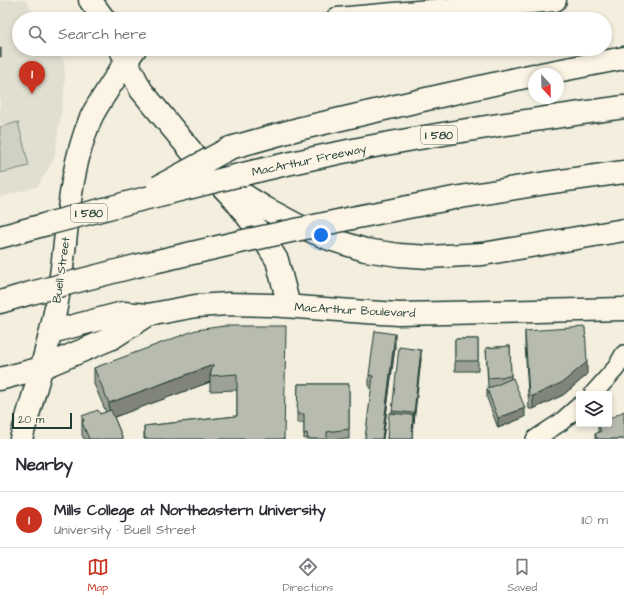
<!DOCTYPE html>
<meta charset="utf-8">
<style>
body{margin:0;font-family:"Architects Daughter",sans-serif;background:#f2f2f3;color:#2b2b33}
.controls{position:absolute;right:12px;bottom:12px;display:grid;overflow:hidden;border-radius:4px;box-shadow:0 2px 6px #0003}
.controls button{width:36px;height:36px;display:grid;place-items:center;padding:0;border:0;border-bottom:1px solid #e1e1e2;background:#fff;color:#2b2b33;font:20px sans-serif}
.compass{position:absolute;left:528px;top:68px;width:36px;height:36px;border-radius:50%;background:#fff;box-shadow:0 2px 6px #0003;rotate:158deg}
.scale{position:absolute;left:12px;bottom:10px;width:60px;box-sizing:border-box;padding-left:4px;border:2px solid #1f3d34;border-top:0;font-size:11px;line-height:14px;white-space:nowrap;color:#1f3d34;-webkit-text-stroke:3px #fcf5e5;paint-order:stroke}
.you{position:absolute;left:321px;top:235px;width:14px;height:14px;margin:-10px;border:3px solid #fff;border-radius:50%;background:#1a73e8;box-shadow:0 0 0 6px #1a73e833}
.badge{display:grid;place-items:center;width:26px;height:26px;border-radius:50%;background:#c8321e;color:#fff;font-size:13px;font-weight:700}
.pin{position:absolute;translate:-50% -33px;filter:drop-shadow(0 1px 2px #0008)}
.pin::after{content:'';position:absolute;top:21px;width:14px;height:12px;background:inherit;clip-path:polygon(0 0,100% 0,50% 100%)}
.list{margin:0;padding:0;list-style:none}
h2{display:flex;justify-content:space-between;align-items:center;height:52px;margin:0;padding:0 16px;font-size:17px}
h2 small{font-size:13px;font-weight:400;color:#7c7c81}
.list li{display:grid;grid-template-columns:26px 1fr auto;gap:12px;align-items:center;box-sizing:border-box;height:56px;padding:0 16px;border-top:1px solid #e1e1e2}
.list b{display:block;font-size:15px;white-space:nowrap}
.list p{margin:0;font-size:13px;white-space:nowrap;color:#7c7c81}
.list em{font-size:13px;font-style:normal;color:#7c7c81}
.icon{flex:none;width:22px;height:22px;fill:none;stroke:currentColor;stroke-width:2;stroke-linecap:round;stroke-linejoin:round}
.map{position:relative;flex:none;width:624px;height:439px;overflow:hidden}
.search{position:absolute;background:#fff;box-shadow:0 2px 6px #0003;left:12px;right:12px;top:12px;height:44px;display:flex;align-items:center;gap:10px;box-sizing:border-box;padding:0 14px;border-radius:22px;color:#7c7c81;font-size:15px}
.sheet{height:108px;background:#fff}
nav{display:flex;justify-content:space-around;align-items:center;box-sizing:border-box;height:56px;border-top:1px solid #e1e1e2;background:#fff;font-size:11px;color:#7c7c81}
nav a{display:grid;justify-items:center;gap:2px}
nav .on{color:#c8321e}
.map>svg:first-child{display:block}
.built{fill:#e1dfd0}
.green{fill:#d0d1c2;stroke:#78877b}
.lines{fill:none;stroke-linecap:round;stroke-linejoin:round}
.street-casing{stroke:#1f3d34;stroke-width:20}
.secondary-casing{stroke:#1f3d34;stroke-width:25}
.highway-casing{stroke:#1f3d34;stroke-width:25}
.street{stroke:#fcf5e5;stroke-width:17}
.secondary{stroke:#fcf5e5;stroke-width:22}
.highway{stroke:#fcf5e5;stroke-width:22}
.highway-bridge-casing{stroke:#1f3d34;stroke-width:25;stroke-linecap:butt}
.highway-bridge{stroke:#fcf5e5;stroke-width:22}
.wall{fill:#9ea296;stroke:#1f3d34}
.shaded-wall{fill:#81847a;stroke:#1f3d34}
.building{fill:#b8bcae;stroke:#1f3d34}
.labels{text-anchor:middle;stroke-width:3;stroke-linejoin:round;paint-order:stroke}
.shield{fill:#fcf5e5;stroke:#617469;stroke-width:1}
.shield-label{font-size:11px;font-weight:bold;fill:#1f3d34}
.street-label{font-size:12px;fill:#1f3d34;stroke:#fcf5e5}
</style>
<div class="map">
<svg width="624" height="439" viewBox="0 0 624 439">
<rect width="100%" height="100%" fill="#f3eede"/>
<filter id="ink" filterUnits="userSpaceOnUse"><feTurbulence type="fractalNoise" baseFrequency=".025" numOctaves="2"/><feDisplacementMap in="SourceGraphic" scale="8" xChannelSelector="R" yChannelSelector="G"/><feConvolveMatrix kernelMatrix="1 2 1 2 8 2 1 2 1" color-interpolation-filters="sRGB"/></filter>
<g filter="url(#ink)">
<!-- built -->
<path class="built" d="M0 0H25L38 19H19V49H56L64 61 65 81 62 106 54 159 38 186 0 197Z"/>
<!-- green -->
<path class="green" d="M18 122 29 166 0 173V127Z"/>
<g class="lines">
<!-- street casing -->
<g class="street-casing">
<path id="street" d="M593 394 616 368 624 354
M535 439 561 422 579 406"/>
</g>
<!-- secondary casing -->
<g class="secondary-casing">
<path id="secondary" d="M90 0 104 19
M337 19 555 0
M121 50 141 90 210 174 235 200 259 232 277 260 289 306
M51 332 123 313 148 315 196 306 228 304 270 305 366 312 399 314 624 309
M41 368 112 338 148 315
M21 439C34 392 50 344 58 296 68 237 67 176 90 120 95 108 103 98 110 86 118 74 126 61 135 49"/>
</g>
<!-- highway casing -->
<g class="highway-casing">
<path id="highway" d="M541 74 624 58
M230 148 298 129 431 98 534 75
M256 171C287 164 317 157 348 151 440 133 532 120 624 107
M210 174 265 208 297 225 330 239 365 250 399 255 429 257 483 254 624 230
M352 218 454 198 546 183 624 172
M0 237 47 224
M0 302 31 293
M0 379 41 368"/>
</g>
<!-- street -->
<use href="#street" class="street"/>
<!-- secondary -->
<use href="#secondary" class="secondary"/>
<!-- highway -->
<use href="#highway" class="highway"/>
<!-- highway-bridge casing -->
<g class="highway-bridge-casing">
<path id="highway-bridge" d="M158 187 230 148
M47 224 131 202 256 171
M31 293 136 266 244 241 352 218"/>
</g>
<!-- highway-bridge -->
<use href="#highway-bridge" class="highway-bridge"/>
</g>
<!-- wall -->
<path class="wall" d="M224 326 284 439H144V426L237 416V390L210 391V382L114 417 123 439H84L82 435V416L100 414 106 412 94 384V368Z
M525 331 587 375 563 395 533 409H529L525 344Z
M455 339H478V371H455Z
M510 346 511 379 525 417 498 428 487 398V389L492 387H488L486 348Z
M395 347 383 439H365L372 389 369 388V375Z
M421 359 413 423 412 439H387L392 411Z
M298 384H349V439H304V423H297Z
M598 425 624 439H595V434L598 433Z"/>
<!-- shaded-wall -->
<path class="shaded-wall" d="M0 48H1V57H0Z
M395 334V347L383 439H382Z
M421 350V359L414 423V413Z
M587 362V375L563 395 533 409V396Z
M213 365 210 376V382L109 419V403Z
M525 408V417L498 428V418Z"/>
<!-- building -->
<path class="building" d="M224 326H286L284 439H145L144 426 237 416V374L210 376 213 365 109 403 94 368 196 330Z
M585 327 587 362 563 382 533 396H529L525 331Z
M375 331 395 334 382 439H365L373 376 369 375Z
M455 339H478V361H455Z
M510 346 511 376 488 378 486 348Z
M399 347 421 350 414 413 392 411Z
M513 378 525 408 498 418 487 389Z
M298 384H349V429L327 432V439H308L307 433 304 434V414H297Z
M98 410 100 414 111 410 123 439H89L82 422 84 421 82 416Z
M624 411V439H598L595 434 601 431 598 425 600 424H609V419Z
M389 413 413 415 412 439H387Z"/>
</g>
<g class="labels">
<!-- shield labels -->
<g class="shield">
<rect x="421" y="126" width="36" height="18" rx="3"/>
<rect x="71" y="204" width="36" height="18" rx="3"/>
</g>
<g class="shield-label">
<text x="439" y="139">I 580</text>
<text x="89" y="217">I 580</text>
</g>
<!-- street labels -->
<g class="street-label">
<text transform="translate(309 160) rotate(-12)" y="4">MacArthur Freeway</text>
<text transform="translate(61 270) rotate(-82)" y="4">Buell Street</text>
<text transform="translate(355 310) rotate(3)" y="4">MacArthur Boulevard</text>
</g>
</g>
</svg>
<div class="controls">
<button><svg class="icon" aria-label="layers" viewBox="0 0 24 24"><path d="M12 4l9 5-9 5-9-5zM3 14l9 5 9-5"/></svg></button>
</div>
<svg class="compass" viewBox="-18 -18 36 36"><path d="M0-13l5 13h-10z" fill="#e53935"/><path d="M0 13l5-13h-10z" fill="#7c7c81"/></svg>
<div class="scale">20 m</div>
<div class="you"></div>
<div class="pin badge" style="left:32px;top:94px">1</div>
<div class="search"><svg class="icon" aria-label="search" viewBox="0 0 24 24"><circle cx="10" cy="10" r="6"/><path d="M15 15l6 6"/></svg>Search here</div>
</div>
<section class="sheet">
<h2>Nearby<small></small></h2>
<ul class="list">
<li><span class="badge">1</span><div><b>Mills College at Northeastern University</b><p>University · Buell Street</p></div><em>110 m</em></li>
</ul>
</section>
<nav>
<a class="on"><svg class="icon" aria-label="map" viewBox="0 0 24 24"><path d="M3 6l6-2 6 2 6-2v14l-6 2-6-2-6 2zM9 4v14M15 6v14"/></svg>Map</a>
<a><svg class="icon" aria-label="directions" viewBox="0 0 24 24"><path d="M12 3l9 9-9 9-9-9zM9 14v-3h6M13 9l2 2-2 2"/></svg>Directions</a>
<a><svg class="icon" aria-label="saved" viewBox="0 0 24 24"><path d="M7 4h10v16l-5-4-5 4z"/></svg>Saved</a>
</nav>
